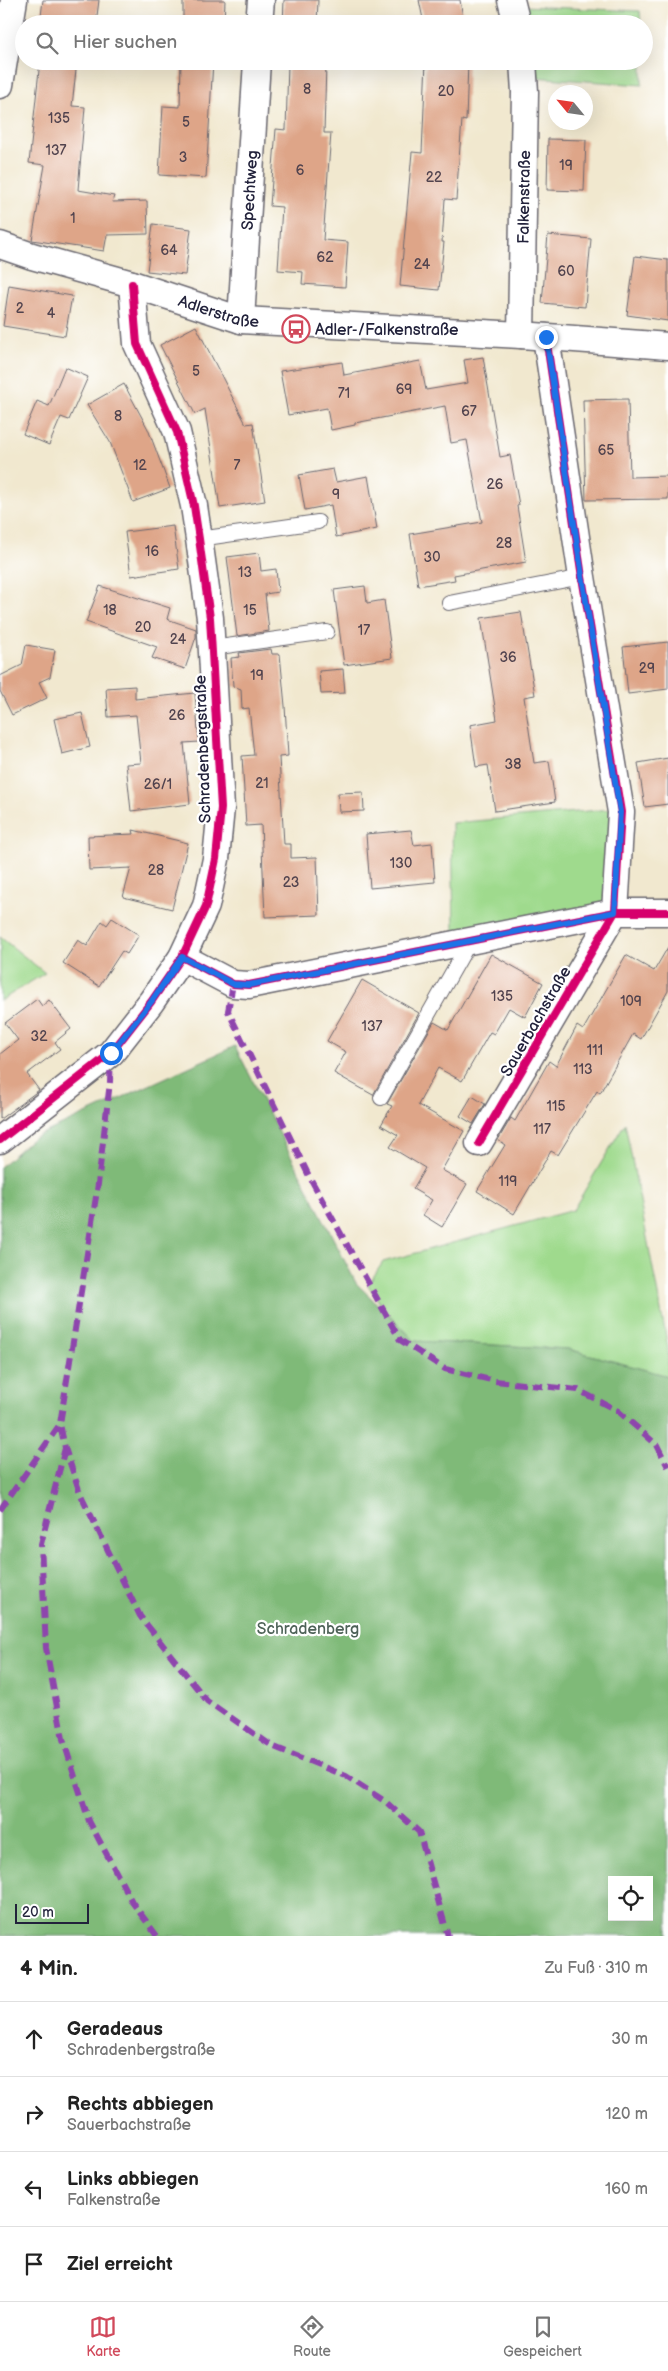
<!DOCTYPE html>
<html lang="de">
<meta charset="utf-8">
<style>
body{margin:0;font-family:"Balsamiq Sans",sans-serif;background:#f2f2f2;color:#222}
.controls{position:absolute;right:15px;bottom:15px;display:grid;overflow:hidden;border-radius:0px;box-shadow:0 5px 20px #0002}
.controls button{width:45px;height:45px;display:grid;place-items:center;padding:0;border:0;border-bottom:1px solid #e0e0e0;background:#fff;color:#222;font:25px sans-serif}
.compass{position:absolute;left:548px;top:85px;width:45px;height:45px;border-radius:50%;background:#fff;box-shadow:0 5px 20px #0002;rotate:299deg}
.scale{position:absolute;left:15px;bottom:12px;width:74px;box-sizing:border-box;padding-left:5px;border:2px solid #22223b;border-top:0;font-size:14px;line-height:18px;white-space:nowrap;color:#22223b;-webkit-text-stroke:4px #fff;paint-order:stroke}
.stop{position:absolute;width:15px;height:15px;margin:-11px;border:4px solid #1a73e8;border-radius:50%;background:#fff}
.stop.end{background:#1a73e8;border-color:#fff;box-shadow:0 1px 5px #0008}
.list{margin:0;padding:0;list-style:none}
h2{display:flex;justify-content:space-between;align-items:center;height:65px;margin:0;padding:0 20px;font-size:21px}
h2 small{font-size:16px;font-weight:400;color:#767676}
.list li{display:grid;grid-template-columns:32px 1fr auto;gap:15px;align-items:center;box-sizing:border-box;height:75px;padding:0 20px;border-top:1px solid #e0e0e0}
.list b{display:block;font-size:19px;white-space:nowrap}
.list p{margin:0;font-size:16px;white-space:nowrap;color:#767676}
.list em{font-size:16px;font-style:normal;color:#767676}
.icon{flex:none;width:28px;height:28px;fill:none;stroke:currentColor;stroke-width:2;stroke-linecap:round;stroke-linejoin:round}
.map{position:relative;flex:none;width:668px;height:1936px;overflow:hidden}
.search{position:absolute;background:#fff;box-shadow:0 5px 20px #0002;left:15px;right:15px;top:15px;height:55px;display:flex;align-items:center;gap:12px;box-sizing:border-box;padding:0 18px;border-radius:28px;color:#767676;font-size:19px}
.sheet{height:365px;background:#fff}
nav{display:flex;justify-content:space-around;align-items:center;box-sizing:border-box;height:70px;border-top:1px solid #e0e0e0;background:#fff;font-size:14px;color:#767676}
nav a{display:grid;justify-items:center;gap:2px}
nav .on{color:#d1495b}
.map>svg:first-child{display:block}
.green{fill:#9fda8d;stroke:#607e64}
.forest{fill:#7fba78;stroke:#506e5a;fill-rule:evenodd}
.building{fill:#dea588}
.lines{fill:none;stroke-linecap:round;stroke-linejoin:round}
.lane-casing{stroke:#6a676f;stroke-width:16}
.street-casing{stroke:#6a676f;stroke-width:29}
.lane{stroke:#fff;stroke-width:14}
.street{stroke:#fff;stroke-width:26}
.quiet{stroke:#8e44ad;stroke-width:6;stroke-dasharray:12 6;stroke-linecap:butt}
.cycleway-casing{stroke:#fff;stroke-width:11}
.cycleway{stroke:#d6006c;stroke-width:8}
.route{stroke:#1a73e8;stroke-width:6}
.labels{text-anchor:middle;stroke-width:4.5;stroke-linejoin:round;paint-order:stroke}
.number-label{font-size:14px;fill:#51434e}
.street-label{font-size:16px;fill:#22223b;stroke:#fff}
.poi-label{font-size:16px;fill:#22223b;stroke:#fff;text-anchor:start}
.park-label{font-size:16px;fill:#4e6258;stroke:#fff}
</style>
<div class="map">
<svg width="668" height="1936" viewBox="0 0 668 1936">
<rect width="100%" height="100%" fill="#fff"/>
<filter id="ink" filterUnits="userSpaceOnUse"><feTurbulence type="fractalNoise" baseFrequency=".02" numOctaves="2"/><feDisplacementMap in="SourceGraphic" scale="10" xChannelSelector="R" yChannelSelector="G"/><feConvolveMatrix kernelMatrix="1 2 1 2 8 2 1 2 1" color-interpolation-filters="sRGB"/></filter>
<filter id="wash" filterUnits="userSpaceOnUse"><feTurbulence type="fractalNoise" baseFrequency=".0096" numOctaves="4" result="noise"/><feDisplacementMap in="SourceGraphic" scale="20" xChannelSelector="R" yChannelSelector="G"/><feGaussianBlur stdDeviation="1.12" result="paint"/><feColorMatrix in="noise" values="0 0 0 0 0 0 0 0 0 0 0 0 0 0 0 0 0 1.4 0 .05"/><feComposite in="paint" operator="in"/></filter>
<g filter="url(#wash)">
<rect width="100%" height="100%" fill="#f1e8cf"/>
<!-- green -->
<path class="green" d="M521 6 640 11 641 24H524Z
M530 61H642V85L533 77Z
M611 809 606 906 454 932 452 823Z
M0 937 45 973 0 1001Z
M625 1123 668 1347V1376L568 1349 415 1341 383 1308 368 1285 383 1262 573 1210Z"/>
<!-- forest -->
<path class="forest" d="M235 1046 356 1283 415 1341 568 1349 668 1376V1936H0V1167L33 1138ZM612 1880H649V1917H612Z"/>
<g id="blocks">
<!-- building -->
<path class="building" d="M43 0H99L96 24H40Z
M183 0H225L224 24H183Z
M284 0H318L317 24H283Z
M419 0H460L464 24H424Z
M40 61H77L72 106 85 107 78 190 114 196 112 202 147 201 148 234 107 235 104 251 32 240 45 165 29 163Z
M181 61H213L206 178 159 175 163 106 180 107Z
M426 61 468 62 466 121 462 120 456 200 445 199 442 242H444L439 290 400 286 412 152 422 153Z
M288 64 326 65 324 133H331L323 240 348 242 345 287 302 284 303 272 278 270 282 207 270 206 276 129 286 130Z
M548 139 586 140 584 191 547 190Z
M153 224 191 229 185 275 147 271Z
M548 235 591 239 585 307 542 303Z
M635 256 668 260V321L627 315Z
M9 285 72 296 65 336 3 326Z
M196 326 246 424 253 423 265 501 220 508 205 409 195 414 160 345Z
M483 357 500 457 510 455 519 505 517 506 526 562 454 575 455 580 418 586 410 534 482 522 467 440 451 443 445 406 355 423V425L331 430 327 408 288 415 280 371 342 362 344 375 420 361 426 390 468 383 464 360Z
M65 367 88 377 69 420 61 417 49 445 23 434 37 401 49 406Z
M124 384 148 429 170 488 133 502 110 442 87 405Z
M628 399 630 477 668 476V499L586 500 583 400Z
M333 469 336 482 368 476 377 529 336 537 331 505 305 510 299 475Z
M173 526 179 569 131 576 125 532Z
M259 553 261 571 276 569 278 592 265 594 269 631 237 636 227 557Z
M100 586 170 608 167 619 196 629V637L185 669 152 658 157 647 86 622Z
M365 586 367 603 384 600 392 658 344 665 334 590Z
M521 612 535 695 524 697 534 763 549 761 555 802 495 811 488 765 476 767 470 725 497 720 481 618Z
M668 642V689L628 694 623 647Z
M26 645 55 650 50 677 39 682 47 698 12 715 0 691V676L22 665Z
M271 649 272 654H280L285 706 288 756 279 757 284 844H291V858L317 857 319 915 265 917 261 825 246 826 242 756 254 755 249 708 242 709 241 689 233 686 231 658 240 657 239 653Z
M343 669 345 693 321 694 319 671Z
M135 686V699L195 693 199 742 184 743 190 804 131 811 126 764 141 763 136 715 108 717 106 688Z
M82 713 90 747 62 754 54 719Z
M668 758V804L645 807 638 763Z
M363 792 364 811 339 812 338 793Z
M133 830 188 843 172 909 123 897 131 868 89 870 88 836 134 834Z
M411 830 414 845 432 843 435 882 370 888 366 834Z
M112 918 139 935 127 954 122 951 99 986 63 963 78 940 87 946 102 921 107 925Z
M668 947V991L641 1039 633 1034 600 1093 597 1091 558 1155 551 1151 514 1214 477 1191 505 1145 498 1140 511 1118 515 1121 549 1061 556 1066 577 1026 583 1030 626 955 654 971Z
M491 954 543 983 525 1017 509 1008 494 1034 490 1032 462 1081 438 1068 418 1105 464 1131 442 1170 467 1184 442 1227 423 1215 432 1200 413 1189 425 1168 390 1147 398 1135 381 1125 392 1106 387 1104 434 1022 448 1030Z
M362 980 419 1013 373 1095 334 1073 346 1052 327 1041Z
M37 999 42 1006 49 1000 71 1029 55 1042 60 1049 27 1074 39 1090 0 1119V1054L18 1040 5 1023Z
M472 1096 485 1104 473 1124 460 1116Z"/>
</g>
</g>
<g filter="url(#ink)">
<use href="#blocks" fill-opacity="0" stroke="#6a676f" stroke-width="1"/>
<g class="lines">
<!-- lane casing -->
<g class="lane-casing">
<path id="lane" d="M199 539 318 522
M449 603 582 577
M212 648 327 632
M381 1098 470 941"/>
</g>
<!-- street casing -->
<g class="street-casing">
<g id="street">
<path d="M511 0 517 24"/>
<path d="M259 24 261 0"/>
<path d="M0 85 14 0"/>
<path id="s1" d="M0 245 32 256 132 284 241 320 521 335 668 346"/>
<path id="s2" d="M241 320 257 61"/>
<path id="s3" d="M521 335 525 92 523 61"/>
<path d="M182 957 233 984 249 985 615 912H668"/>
<path d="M0 1140 111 1053 151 1002 182 957 206 906 216 859 221 808 210 618 199 539 194 506 177 432 137 344 132 284"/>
<path d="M479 1143 615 912 621 812 582 577 546 337"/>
</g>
</g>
<!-- lane -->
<use href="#lane" class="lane"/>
<!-- street -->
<use href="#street" class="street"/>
<!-- quiet -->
<path class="quiet" d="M233 984 228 1011 309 1176 400 1340 445 1369 495 1381 578 1390 618 1411 657 1445 668 1467
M111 1053 110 1082 98 1184 60 1424 65 1448 80 1493 140 1616 207 1701 272 1746 346 1776 386 1802 419 1832 448 1936
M65 1448 41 1544 46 1648 63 1739 89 1821 132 1902 157 1936
M0 1510 60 1424"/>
<!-- cycleway casing -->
<g class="cycleway-casing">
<path id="cycleway" d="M182 957 233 984 249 985 615 912H668
M0 1140 111 1053 151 1002 182 957 206 906 216 859 221 808 210 618 199 539 194 506 177 432 137 344 132 284
M479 1143 615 912 621 812 582 577 546 337"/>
</g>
<!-- cycleway -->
<use href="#cycleway" class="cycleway"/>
</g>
</g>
<g class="lines" filter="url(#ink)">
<!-- route -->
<path class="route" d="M111 1053 151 1002 182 957 233 984 249 985 615 912 620 812 582 576 546 337"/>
</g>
<!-- icons -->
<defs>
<g id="bus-ring" transform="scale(1.4375)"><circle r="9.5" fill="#fff" stroke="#d1495b" stroke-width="1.5"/><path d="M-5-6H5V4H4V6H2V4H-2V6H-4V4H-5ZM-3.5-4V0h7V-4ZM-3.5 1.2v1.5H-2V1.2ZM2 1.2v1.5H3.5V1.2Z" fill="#d1495b"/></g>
</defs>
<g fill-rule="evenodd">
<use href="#bus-ring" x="296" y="329"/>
</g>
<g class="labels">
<!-- number labels -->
<g class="number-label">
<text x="307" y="94">8</text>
<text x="446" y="96">20</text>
<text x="59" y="123">135</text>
<text x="186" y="127">5</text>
<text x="56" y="155">137</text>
<text x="183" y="162">3</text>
<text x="566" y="170">19</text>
<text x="300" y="175">6</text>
<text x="434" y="182">22</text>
<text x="73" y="223">1</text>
<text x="169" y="255">64</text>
<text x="325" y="262">62</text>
<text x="422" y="269">24</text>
<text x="566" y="276">60</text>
<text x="20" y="313">2</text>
<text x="51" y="318">4</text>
<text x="196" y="376">5</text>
<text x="404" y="394">69</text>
<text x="344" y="398">71</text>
<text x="469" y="416">67</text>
<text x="118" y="421">8</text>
<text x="606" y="455">65</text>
<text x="140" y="470">12</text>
<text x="237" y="470">7</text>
<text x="495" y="489">26</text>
<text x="336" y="499">9</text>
<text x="504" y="548">28</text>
<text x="152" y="556">16</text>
<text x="432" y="562">30</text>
<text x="245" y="577">13</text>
<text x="110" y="615">18</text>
<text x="250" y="615">15</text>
<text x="143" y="632">20</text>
<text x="364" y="635">17</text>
<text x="178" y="644">24</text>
<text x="508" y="662">36</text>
<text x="647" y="673">29</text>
<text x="257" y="680">19</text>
<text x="177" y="720">26</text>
<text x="513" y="769">38</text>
<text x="262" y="788">21</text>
<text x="158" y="789">26/1</text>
<text x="401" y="868">130</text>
<text x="156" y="875">28</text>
<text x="291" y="887">23</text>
<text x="502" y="1001">135</text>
<text x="631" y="1006">109</text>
<text x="372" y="1031">137</text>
<text x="39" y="1041">32</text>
<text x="595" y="1055">111</text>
<text x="583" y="1074">113</text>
<text x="556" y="1111">115</text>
<text x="542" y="1134">117</text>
<text x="508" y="1186">119</text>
</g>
<!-- street labels -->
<g class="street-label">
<text dy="6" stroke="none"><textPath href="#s2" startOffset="130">Spechtweg</textPath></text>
<text dy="6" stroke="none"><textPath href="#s3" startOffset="138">Falkenstraße</textPath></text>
<text dy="6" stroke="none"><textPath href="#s1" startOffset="229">Adlerstraße</textPath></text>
<text transform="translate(202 749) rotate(-92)" y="6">Schradenbergstraße</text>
<text transform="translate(535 1021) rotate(-60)" y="6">Sauerbachstraße</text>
</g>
<!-- poi labels -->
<g class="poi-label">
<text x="315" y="335">Adler-/Falkenstraße</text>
</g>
<!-- park labels -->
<g class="park-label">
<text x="308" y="1634">Schradenberg</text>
</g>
</g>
</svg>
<div class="controls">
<button><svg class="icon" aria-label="locate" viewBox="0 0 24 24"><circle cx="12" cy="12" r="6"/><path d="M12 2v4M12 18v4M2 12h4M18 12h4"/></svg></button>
</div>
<svg class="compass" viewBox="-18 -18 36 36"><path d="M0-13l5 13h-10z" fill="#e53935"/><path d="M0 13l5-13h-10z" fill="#767676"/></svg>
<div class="scale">20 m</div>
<div class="stop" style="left:111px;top:1053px"></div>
<div class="stop end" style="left:546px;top:337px"></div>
<div class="search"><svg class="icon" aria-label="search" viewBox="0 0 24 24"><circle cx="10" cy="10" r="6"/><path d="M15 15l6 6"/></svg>Hier suchen</div>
</div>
<section class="sheet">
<h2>4 Min.<small>Zu Fuß · 310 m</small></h2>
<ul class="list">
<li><svg class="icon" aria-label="ahead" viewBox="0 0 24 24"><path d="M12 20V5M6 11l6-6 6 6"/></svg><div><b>Geradeaus</b><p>Schradenbergstraße</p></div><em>30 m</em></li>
<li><svg class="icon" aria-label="right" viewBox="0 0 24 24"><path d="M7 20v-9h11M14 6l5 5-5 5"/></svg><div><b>Rechts abbiegen</b><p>Sauerbachstraße</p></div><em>120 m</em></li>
<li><svg class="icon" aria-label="left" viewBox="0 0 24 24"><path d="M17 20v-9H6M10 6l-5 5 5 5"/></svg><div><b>Links abbiegen</b><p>Falkenstraße</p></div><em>160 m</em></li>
<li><svg class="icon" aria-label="arrive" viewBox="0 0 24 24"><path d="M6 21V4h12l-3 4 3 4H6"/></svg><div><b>Ziel erreicht</b></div></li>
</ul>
</section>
<nav>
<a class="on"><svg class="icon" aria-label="map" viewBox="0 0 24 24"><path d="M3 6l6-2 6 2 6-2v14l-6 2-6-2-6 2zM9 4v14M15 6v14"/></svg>Karte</a>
<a><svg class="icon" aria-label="directions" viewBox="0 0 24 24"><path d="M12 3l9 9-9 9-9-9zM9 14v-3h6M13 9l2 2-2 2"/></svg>Route</a>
<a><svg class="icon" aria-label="saved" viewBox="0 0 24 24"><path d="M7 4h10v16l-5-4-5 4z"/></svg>Gespeichert</a>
</nav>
